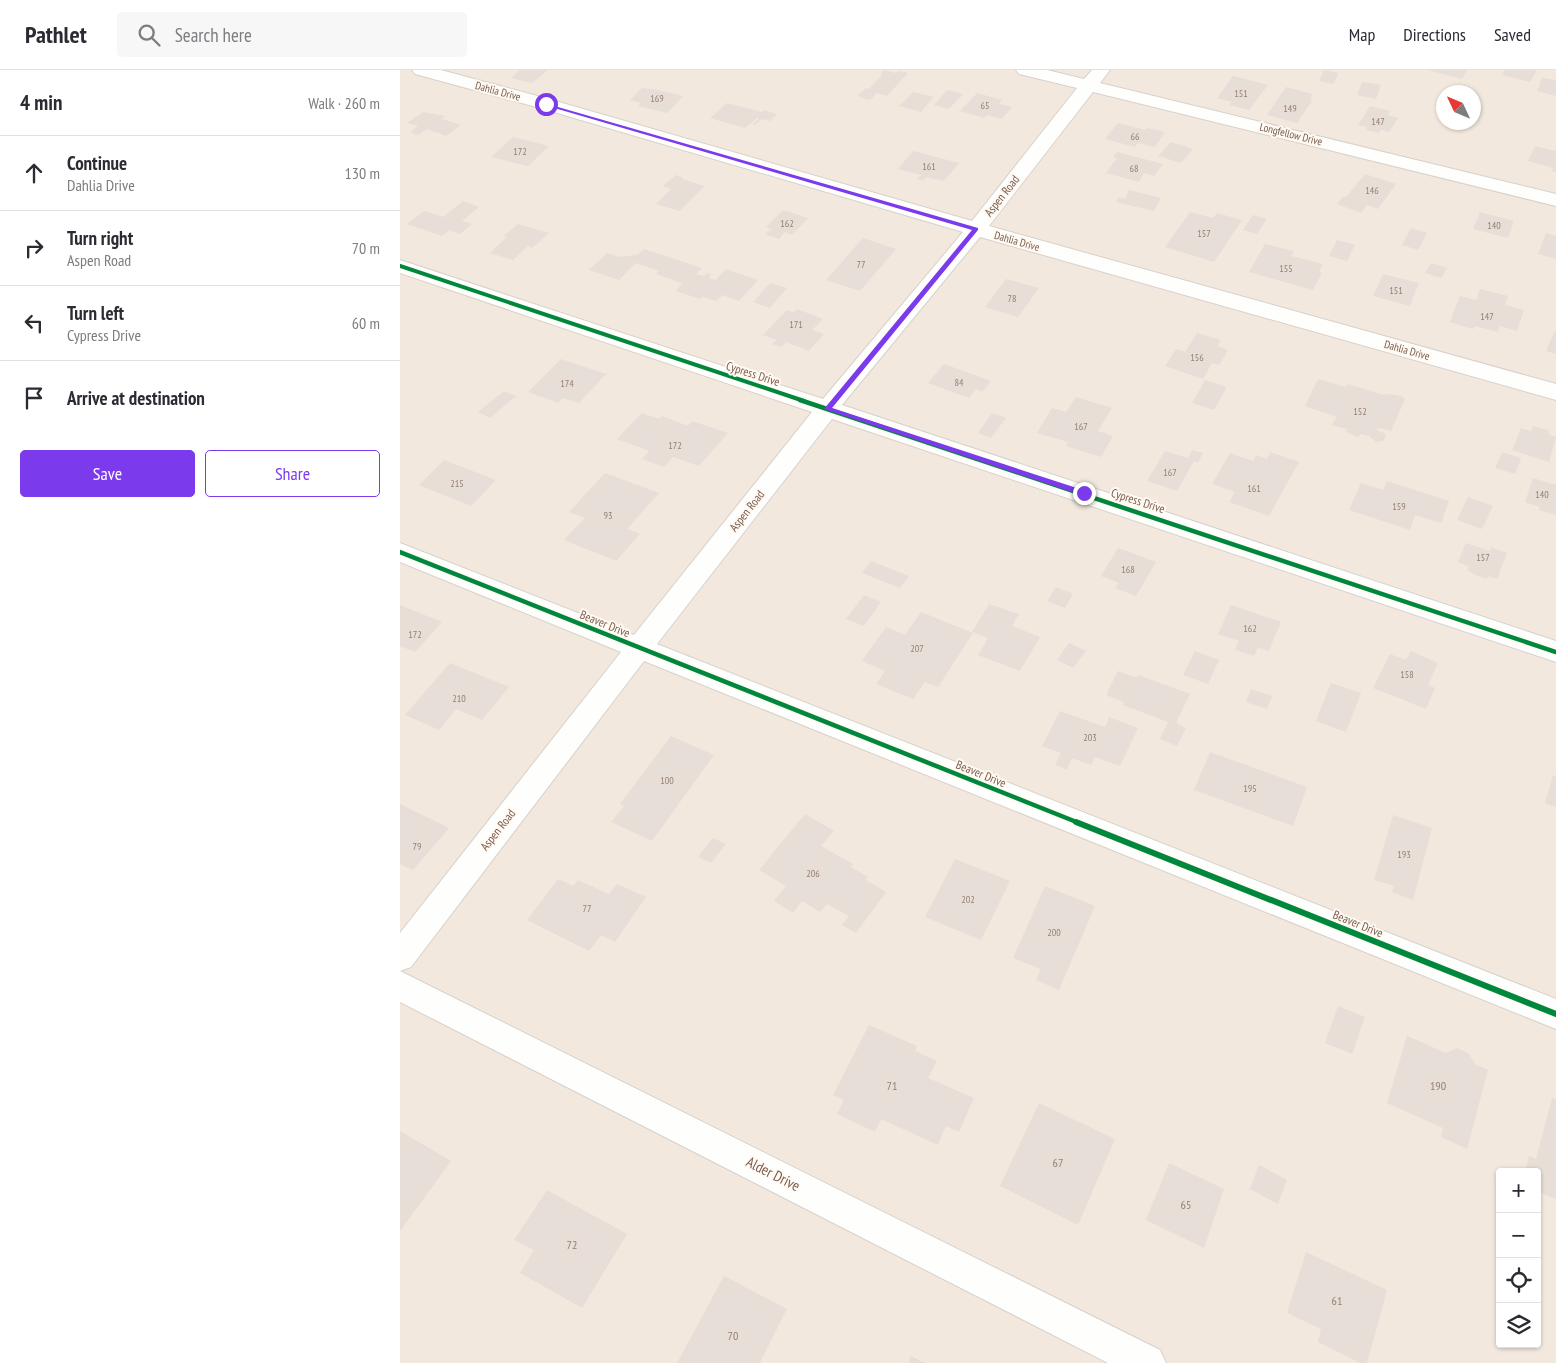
<!DOCTYPE html>
<meta charset="utf-8">
<style>
body{margin:0;font-family:"PT Sans Narrow",sans-serif;background:#f7f7f7;color:#2b2b33}
.controls{position:absolute;right:15px;bottom:15px;display:grid;overflow:hidden;border-radius:5px;box-shadow:0 1px 4px #0004}
.controls button{width:45px;height:45px;display:grid;place-items:center;padding:0;border:0;border-bottom:1px solid #e1e1e2;background:#fff;color:#2b2b33;font:25px sans-serif}
.compass{position:absolute;left:1036px;top:15px;width:45px;height:45px;border-radius:50%;background:#fff;box-shadow:0 1px 4px #0004;rotate:314deg}
.stop{position:absolute;width:15px;height:15px;margin:-11px;border:4px solid #7c3aed;border-radius:50%;background:#fff}
.stop.end{background:#7c3aed;border-color:#fff;box-shadow:0 1px 5px #0008}
.list{margin:0;padding:0;list-style:none}
h2{display:flex;justify-content:space-between;align-items:center;height:65px;margin:0;padding:0 20px;font-size:21px}
h2 small{font-size:16px;font-weight:400;color:#7c7c81}
.list li{display:grid;grid-template-columns:32px 1fr auto;gap:15px;align-items:center;box-sizing:border-box;height:75px;padding:0 20px;border-top:1px solid #e1e1e2}
.list b{display:block;font-size:19px;white-space:nowrap}
.list p{margin:0;font-size:16px;white-space:nowrap;color:#7c7c81}
.list em{font-size:16px;font-style:normal;color:#7c7c81}
.actions{display:flex;gap:10px;padding:15px 20px}
.actions a{flex:1;padding:11px 0;border:1px solid #7c3aed;border-radius:5px;text-align:center;font-size:18px;color:#7c3aed}
.actions .main{background:#7c3aed;color:#fff}
.icon{flex:none;width:28px;height:28px;fill:none;stroke:currentColor;stroke-width:2;stroke-linecap:round;stroke-linejoin:round}
.map{position:relative;flex:none;width:1156px;height:1293px;overflow:hidden}
header{display:flex;align-items:center;gap:30px;box-sizing:border-box;height:70px;padding:0 25px;background:#fff;border-bottom:1px solid #e1e1e2}
header strong{font-size:24px}
nav{display:flex;gap:28px;margin-inline-start:auto;font-size:18px}
.search{width:350px;height:45px;background:#f7f7f7;display:flex;align-items:center;gap:12px;box-sizing:border-box;padding:0 18px;border-radius:5px;color:#7c7c81;font-size:19px}
main{display:flex}
aside{flex:1;background:#fff}
.map>svg:first-child{display:block}
.residential{fill:#f2e8de;fill-rule:evenodd}
.building{fill:#e6ded7}
.lines{fill:none;stroke-linecap:round;stroke-linejoin:round}
.minor-casing{stroke:#d7d1cb;stroke-width:2}
.minor{fill:#fefefd;fill-rule:evenodd}
.cycleway-far2-casing{stroke:#fffaf3;stroke-width:6}
.cycleway-far1-casing{stroke:#fffaf3;stroke-width:8}
.cycleway-casing{stroke:#fffaf3;stroke-width:9}
.cycleway-far2{stroke:#00873e;stroke-width:4}
.cycleway-far1{stroke:#00873e;stroke-width:4.5}
.cycleway{stroke:#00873e;stroke-width:6}
.route{fill:#7c3aed}
.labels{text-anchor:middle;stroke-width:4;stroke-linejoin:round;paint-order:stroke}
.number-label{font-size:10px;fill:#977e72}
.far-street-label{font-size:11px;fill:#7a5c4d;stroke:#fffaf3}
.street-label{font-size:12px;fill:#7a5c4d;stroke:#fffaf3}
.near-number-label{font-size:12px;fill:#977e72}
.near-street-label{font-size:15px;fill:#7a5c4d;stroke:#fffaf3}
</style>
<header>
<strong>Pathlet</strong>
<div class="search"><svg class="icon" aria-label="search" viewBox="0 0 24 24"><circle cx="10" cy="10" r="6"/><path d="M15 15l6 6"/></svg>Search here</div>
<nav><a>Map</a><a>Directions</a><a>Saved</a></nav>
</header>
<main>
<aside>
<h2>4 min<small>Walk · 260 m</small></h2>
<ul class="list">
<li><svg class="icon" aria-label="ahead" viewBox="0 0 24 24"><path d="M12 20V5M6 11l6-6 6 6"/></svg><div><b>Continue</b><p>Dahlia Drive</p></div><em>130 m</em></li>
<li><svg class="icon" aria-label="right" viewBox="0 0 24 24"><path d="M7 20v-9h11M14 6l5 5-5 5"/></svg><div><b>Turn right</b><p>Aspen Road</p></div><em>70 m</em></li>
<li><svg class="icon" aria-label="left" viewBox="0 0 24 24"><path d="M17 20v-9H6M10 6l-5 5 5 5"/></svg><div><b>Turn left</b><p>Cypress Drive</p></div><em>60 m</em></li>
<li><svg class="icon" aria-label="arrive" viewBox="0 0 24 24"><path d="M6 21V4h12l-3 4 3 4H6"/></svg><div><b>Arrive at destination</b></div></li>
</ul>
<div class="actions"><a class="main">Save</a><a>Share</a></div>
</aside>
<div class="map">
<svg width="1156" height="1293" viewBox="0 0 1156 1293">
<rect width="100%" height="100%" fill="#f9f5f0"/>
<!-- residential -->
<path class="residential" d="M0 0H1156V1293H0ZM1044 22H1074V52H1044ZM1100 1102H1137V1274H1100Z"/>
<!-- building -->
<path class="building" d="M120 0H148L132 13 111 8Z
M484 0 496 3 498 1 508 3 487 26 477 23 470 30 457 26 466 18 469 19 482 5H480Z
M924 0 939 3 933 14 919 11Z
M1028 0H1067L1062 9Z
M1105 0H1137L1130 12 1102 5Z
M833 6 868 15 849 40 829 35 832 32 817 28Z
M1142 8 1156 10V26L1137 21Z
M962 12 981 15 976 29 957 25Z
M886 17 912 24 910 27 912 28 910 31H912L897 53 867 45Z
M242 18 258 20 283 26 267 43 238 36 241 33 230 30Z
M547 20 563 24 549 39 534 35Z
M513 22 534 27 521 42 499 36Z
M577 23 602 30 599 34 612 37 602 49 587 45 584 48 560 41Z
M327 33 362 42 364 40 377 44 370 51 362 49 355 55 352 54 359 49 357 48 345 58 310 48Z
M970 36 990 41 988 45 998 48 989 62 981 60 979 63 966 60 968 57 958 55Z
M23 42 45 46 42 49 61 55 46 66 27 59 18 65 10 62 18 56 7 53Z
M718 53 745 60 747 58 765 62 755 77 738 73 735 77 705 69Z
M113 67 149 76 128 96 91 87Z
M771 72 793 79 781 93 758 86Z
M1135 76 1156 81V102L1152 101 1153 98 1128 91Z
M513 81 559 93 544 111 526 107 523 111 517 109 521 105 498 99Z
M717 82 763 94 754 106 744 103 739 112 706 103 717 88 713 87Z
M965 104 996 114 978 139 967 135 961 143 937 134 944 126 946 127Z
M276 105 284 108 282 109 305 116 280 141 256 134 271 119 263 116Z
M729 120 761 128 754 141 716 132 718 128 725 129Z
M63 131 79 137 62 151 72 154 60 164 49 160 42 166 7 154 24 141 43 147Z
M383 140 408 148 392 165 385 162 379 169 365 164 371 159 366 157Z
M790 142 813 148 817 143 842 150 814 192 765 177Z
M1080 142 1114 151 1108 168 1073 159Z
M853 145 867 149 857 164 843 160Z
M118 154 149 163 132 178 128 176 113 190 90 183 107 167 104 166Z
M1011 158 1027 163 1018 180 1002 175Z
M1146 163 1156 166V189L1138 184Z
M463 168 496 179 460 221 426 210Z
M937 170 955 175 947 191 929 186Z
M865 174 894 181 891 186 923 194 919 202 922 203 913 220 849 202Z
M244 179 302 198 296 204 304 206 307 203 311 205 308 208 316 210 326 199 358 210 339 231 322 225 316 231 303 227 300 229 276 221 282 213 256 204 259 201 236 193 219 210 189 200 207 183 219 187 237 185Z
M1031 193 1047 198 1041 208 1025 203Z
M983 204 1019 213 1010 236 973 226Z
M606 209 639 218 618 247 585 237Z
M370 213 387 218 370 238 353 232Z
M1080 219 1108 226 1105 235 1124 240 1117 261 1100 256 1098 262 1075 256 1073 259 1050 252 1060 226 1076 230Z
M397 239 423 249 412 260 424 264 409 281 386 272 382 277 372 274 377 270 363 265 387 240 394 242Z
M1154 262H1156V284L1146 281Z
M797 263 821 270 817 276 828 280 819 295 812 293 803 309 765 296 776 279 785 282Z
M161 289 206 304 179 333 163 328 158 333 128 322Z
M544 294 591 311 582 322 576 319 569 328 528 313Z
M918 309 946 317 948 314 984 325 990 324 1001 326 1005 329 991 361 979 358 976 360 986 364 984 371 976 372 969 366 960 364 958 367 946 362 947 359 932 355 937 347 905 336Z
M805 310 827 317 814 340 792 333Z
M104 321 116 326 90 348 78 342Z
M676 327 712 338 698 361 713 366 701 387 666 376 668 372 637 363 652 338 666 342Z
M242 343 259 349 262 346 288 356 292 351 328 363 299 396 273 387 264 397 242 389 249 381 217 369Z
M592 343 606 348 591 368 578 363Z
M1133 356 1148 360 1149 365 1156 367 1149 392 1112 380 1121 358 1131 361Z
M792 380 803 383 798 393 794 391 777 421 747 411 765 381 788 388Z
M870 382 899 392 869 446 829 432 835 422 812 414 830 383 853 391 856 385 867 389Z
M1102 382 1121 388 1115 404 1095 398Z
M44 390 96 410 71 436 19 415Z
M205 403 259 423 227 459 240 464 216 491 164 470 185 448 169 442Z
M1133 408 1156 415V445L1139 440 1140 437 1125 432Z
M987 411 1049 431 1041 453 1015 445 1010 460 949 440 961 413 983 420Z
M1068 427 1093 436 1082 459 1057 450Z
M1066 473 1090 481 1091 477 1107 483 1097 509 1088 506 1087 509 1078 506 1067 500 1069 496 1058 492Z
M718 478 756 492 736 526 715 518 719 513 701 506Z
M471 491 509 506 500 518 462 503Z
M656 517 673 524 665 538 647 531Z
M464 525 481 532 464 556 446 549Z
M589 534 619 544 612 556 640 567 620 601 578 585 588 568 572 562Z
M0 535 42 552 15 582 0 576Z
M831 535 881 552 869 581 858 578 854 586 835 580 839 571 818 564Z
M521 542 573 563 538 617 525 612 513 629 476 614 485 601 462 591 486 557 505 565Z
M669 573 686 581 673 598 657 590Z
M795 581 819 590 808 614 783 605Z
M1011 581 1038 593 1028 615 1035 618 1026 639 973 618 990 584 1006 590Z
M50 593 109 617 82 650 56 639 39 660 5 645Z
M718 601 737 608 738 605 790 624 776 653 786 658 777 676 760 669 768 652 723 635 724 632 706 625Z
M931 613 961 623 946 662 916 651Z
M851 619 872 626 867 639 846 632Z
M660 641 705 657 709 647 738 658 720 696 695 687 691 695 672 688 667 700 655 695 661 683 642 676Z
M271 666 314 685 252 771 211 752 224 736 220 734Z
M810 682 907 717 893 756 794 720Z
M1153 705 1156 707V737L1145 733Z
M0 734 49 758 13 800 0 794Z
M405 744 434 761 421 776 453 794 451 797 468 807 466 810 486 822 456 863 442 855 449 846 427 834 420 842 402 831 393 843 374 831 386 816 359 800Z
M993 745 1032 758 1013 830 992 822 994 816 974 810Z
M313 768 326 774 311 793 298 787Z
M555 789 610 811 581 870 525 847Z
M158 809 173 816 178 810 209 824 217 814 246 827 215 872 201 865 189 881 127 850Z
M645 816 695 836 659 920 636 910 641 899 613 888Z
M938 936 965 947 952 984 925 973Z
M469 955 517 976 515 981 537 991 528 1008 574 1028 559 1062 546 1056 538 1075 481 1049 475 1062 437 1044 444 1030 433 1025Z
M1007 966 1046 983 1057 978 1068 983 1075 994 1088 1000 1067 1079 1041 1067 1043 1058 987 1033Z
M1152 1028 1156 1030V1129L1137 1121V1102H1125L1129 1086 1136 1089Z
M639 1033 715 1069 678 1155 600 1116Z
M0 1061 51 1091 0 1161Z
M769 1093 824 1119 804 1178 746 1150Z
M859 1095 887 1110 878 1134 850 1119Z
M147 1120 227 1164 182 1238 120 1203 134 1180 114 1170Z
M906 1182 987 1220 967 1293H960L918 1272 921 1259 887 1243Z
M324 1206 387 1239 360 1293H277Z
M511 1286 525 1293H508Z"/>
<g class="lines">
<!-- minor casing -->
<g class="minor-casing">
<path id="minor" d="M12 0H41L152 30 572 151 677 18 619 4 616 0H647L684 9 692 0H710L700 13 1156 124V136L693 22 589 156 1156 314V330L580 167 442 335 1156 571V592L432 349 257 574 1156 929V959L244 591 11 897 0 901 760 1280 766 1293H708L0 932V863L221 582 0 492V473L234 565 412 342 0 203V190L423 329 563 162 140 38 15 4Z"/>
</g>
<!-- minor -->
<use href="#minor" class="minor"/>
<!-- cycleway-far2 casing -->
<g class="cycleway-far2-casing">
<path id="cycleway-far2" d="M0 196 404 331"/>
</g>
<!-- cycleway-far1 casing -->
<g class="cycleway-far1-casing">
<path id="cycleway-far1" d="M400 330 1156 582
M0 482 679 753"/>
</g>
<!-- cycleway casing -->
<g class="cycleway-casing">
<path id="cycleway" d="M676 752 1156 944"/>
</g>
<!-- cycleway-far2 -->
<use href="#cycleway-far2" class="cycleway-far2"/>
<!-- cycleway-far1 -->
<use href="#cycleway-far1" class="cycleway-far1"/>
<!-- cycleway -->
<use href="#cycleway" class="cycleway"/>
</g>
<!-- route -->
<path class="route" d="M144 33 578 158V160L432 338 686 421V425H681L424 339 572 160 144 35Z"/>
<g class="labels">
<!-- number labels -->
<g class="number-label">
<text x="841" y="27">151</text>
<text x="257" y="32">169</text>
<text x="585" y="39">65</text>
<text x="890" y="42">149</text>
<text x="978" y="55">147</text>
<text x="735" y="70">66</text>
<text x="120" y="85">172</text>
<text x="529" y="100">161</text>
<text x="734" y="102">68</text>
<text x="972" y="124">146</text>
<text x="387" y="157">162</text>
<text x="1094" y="159">140</text>
<text x="804" y="167">157</text>
<text x="461" y="198">77</text>
<text x="886" y="202">155</text>
<text x="996" y="224">151</text>
<text x="612" y="232">78</text>
<text x="1087" y="250">147</text>
<text x="396" y="258">171</text>
<text x="797" y="291">156</text>
<text x="559" y="316">84</text>
<text x="167" y="317">174</text>
<text x="960" y="345">152</text>
<text x="681" y="360">167</text>
<text x="275" y="379">172</text>
<text x="770" y="406">167</text>
<text x="57" y="417">215</text>
<text x="854" y="422">161</text>
<text x="1142" y="428">140</text>
<text x="999" y="440">159</text>
<text x="208" y="449">93</text>
<text x="1083" y="491">157</text>
<text x="728" y="503">168</text>
<text x="850" y="562">162</text>
<text x="15" y="568">172</text>
<text x="517" y="582">207</text>
<text x="1007" y="608">158</text>
<text x="59" y="632">210</text>
<text x="690" y="671">203</text>
<text x="267" y="714">100</text>
<text x="850" y="722">195</text>
<text x="17" y="780">79</text>
<text x="1004" y="788">193</text>
<text x="413" y="807">206</text>
<text x="568" y="833">202</text>
<text x="187" y="842">77</text>
<text x="654" y="866">200</text>
</g>
<!-- far-street labels -->
<g class="far-street-label">
<text transform="translate(98 21) rotate(15)" y="4">Dahlia Drive</text>
<text transform="translate(891 64) rotate(14)" y="4">Longfellow Drive</text>
<text transform="translate(617 171) rotate(16)" y="4">Dahlia Drive</text>
<text transform="translate(1007 280) rotate(16)" y="4">Dahlia Drive</text>
</g>
<!-- street labels -->
<g class="street-label">
<text transform="translate(602 126) rotate(-52)" y="4">Aspen Road</text>
<text transform="translate(353 304) rotate(18)" y="4">Cypress Drive</text>
<text transform="translate(738 431) rotate(18)" y="4">Cypress Drive</text>
<text transform="translate(347 441) rotate(-52)" y="4">Aspen Road</text>
<text transform="translate(205 554) rotate(22)" y="4">Beaver Drive</text>
<text transform="translate(581 704) rotate(22)" y="4">Beaver Drive</text>
<text transform="translate(98 760) rotate(-52)" y="4">Aspen Road</text>
<text transform="translate(958 854) rotate(22)" y="4">Beaver Drive</text>
</g>
<!-- near-number labels -->
<g class="near-number-label">
<text x="492" y="1020">71</text>
<text x="1038" y="1020">190</text>
<text x="658" y="1097">67</text>
<text x="786" y="1139">65</text>
<text x="172" y="1179">72</text>
<text x="937" y="1235">61</text>
<text x="333" y="1270">70</text>
</g>
<!-- near-street labels -->
<g class="near-street-label">
<text transform="translate(373 1104) rotate(27)" y="5">Alder Drive</text>
</g>
</g>
</svg>
<div class="controls">
<button>+</button>
<button>−</button>
<button><svg class="icon" aria-label="locate" viewBox="0 0 24 24"><circle cx="12" cy="12" r="6"/><path d="M12 2v4M12 18v4M2 12h4M18 12h4"/></svg></button>
<button><svg class="icon" aria-label="layers" viewBox="0 0 24 24"><path d="M12 4l9 5-9 5-9-5zM3 14l9 5 9-5"/></svg></button>
</div>
<svg class="compass" viewBox="-18 -18 36 36"><path d="M0-13l5 13h-10z" fill="#e53935"/><path d="M0 13l5-13h-10z" fill="#7c7c81"/></svg>
<div class="stop" style="left:146px;top:34px"></div>
<div class="stop end" style="left:684px;top:423px"></div>
</div>
</main>
